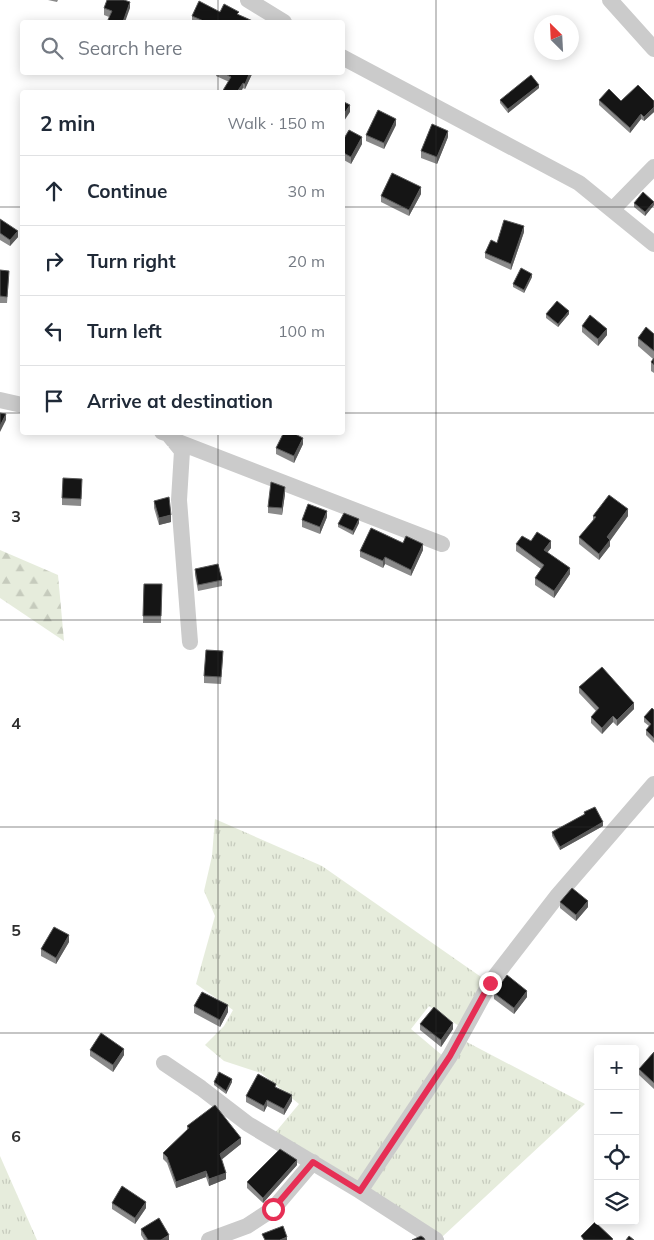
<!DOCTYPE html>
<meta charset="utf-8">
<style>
body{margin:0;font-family:Mulish,sans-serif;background:#f2f2f3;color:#1f2937}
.controls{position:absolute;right:15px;bottom:15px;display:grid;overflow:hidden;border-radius:5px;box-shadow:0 2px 12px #0003}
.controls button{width:45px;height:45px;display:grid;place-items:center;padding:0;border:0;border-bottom:1px solid #e0e1e3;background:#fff;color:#1f2937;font:25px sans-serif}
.compass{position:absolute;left:534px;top:15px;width:45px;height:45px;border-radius:50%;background:#fff;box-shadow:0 2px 12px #0003;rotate:336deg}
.stop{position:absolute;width:15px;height:15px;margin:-11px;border:4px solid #e62f55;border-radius:50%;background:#fff}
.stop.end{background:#e62f55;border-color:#fff;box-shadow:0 1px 5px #0008}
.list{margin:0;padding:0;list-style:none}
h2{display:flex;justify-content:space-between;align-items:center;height:65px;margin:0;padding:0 20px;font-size:21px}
h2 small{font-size:16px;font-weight:400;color:#747a83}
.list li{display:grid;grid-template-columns:32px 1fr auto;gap:15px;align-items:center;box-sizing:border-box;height:70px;padding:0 20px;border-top:1px solid #e0e1e3}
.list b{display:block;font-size:19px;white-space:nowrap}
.list em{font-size:16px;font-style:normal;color:#747a83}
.icon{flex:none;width:28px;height:28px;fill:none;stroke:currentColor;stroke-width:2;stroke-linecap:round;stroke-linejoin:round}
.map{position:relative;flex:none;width:654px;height:1240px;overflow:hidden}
.search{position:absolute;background:#fff;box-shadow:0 2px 12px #0003;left:20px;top:20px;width:325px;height:55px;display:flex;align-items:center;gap:12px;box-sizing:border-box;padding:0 18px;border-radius:5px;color:#747a83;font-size:19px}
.panel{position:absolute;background:#fff;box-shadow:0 2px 12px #0003;left:20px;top:90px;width:325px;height:345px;border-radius:5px}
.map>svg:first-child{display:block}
.grass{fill:url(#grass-tufts)}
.forest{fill:url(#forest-firs)}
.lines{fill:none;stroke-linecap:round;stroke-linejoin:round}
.minor{stroke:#cbcbcb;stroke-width:16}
.wall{fill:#8a8a8a}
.shaded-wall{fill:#5b5b5b}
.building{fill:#151515;stroke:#5b5b5b}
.route{stroke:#e62f55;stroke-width:6}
.grid{fill:none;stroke:#2e2e2e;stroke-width:1;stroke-opacity:0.55}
.grid-label{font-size:16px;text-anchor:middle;font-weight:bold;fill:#2e2e2e;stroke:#fff;stroke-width:5;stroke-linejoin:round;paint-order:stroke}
</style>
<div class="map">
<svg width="654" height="1240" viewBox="0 0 654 1240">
<defs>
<pattern id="grass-tufts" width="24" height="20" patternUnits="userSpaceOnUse" patternTransform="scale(1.25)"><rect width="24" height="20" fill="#e6ecdc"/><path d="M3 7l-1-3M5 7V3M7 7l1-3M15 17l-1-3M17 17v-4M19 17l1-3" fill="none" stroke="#c6cbbd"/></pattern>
<pattern id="forest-firs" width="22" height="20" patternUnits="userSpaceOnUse" patternTransform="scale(1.25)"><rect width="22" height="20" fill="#e6ecdc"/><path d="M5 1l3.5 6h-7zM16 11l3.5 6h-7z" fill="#c6cbbd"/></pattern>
</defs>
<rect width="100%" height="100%" fill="#fff"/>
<!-- grass -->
<path class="grass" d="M215 819 322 866 484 979 462 1028 429 1006 411 1029 443 1056 360 1188 274 1134 299 1104 261 1073 224 1061 205 1045 224 1026 233 1010 196 984 215 916 204 891 212 856Z
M463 1040 585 1104 442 1237 364 1190Z
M0 1156 37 1240H0Z"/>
<!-- forest -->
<path class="forest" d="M0 550 58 575 64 641 0 598Z"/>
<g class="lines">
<!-- minor -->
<path class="minor" d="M248 0 284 22
M610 0 654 49
M342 57 579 183 654 244
M612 210 654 167
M0 400 22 405
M162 432 168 434 182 451 179 500 190 642
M173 440 442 544
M164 1063 201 1088 248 1124 360 1191 436 1240
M360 1191 450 1056 490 983 558 895 654 784
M209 1240 247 1226 273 1209 313 1162"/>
</g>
<!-- wall -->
<path class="wall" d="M48 0H58L57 2Z
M104 8H130L109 17 104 15Z
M220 12 239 15 255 22H192V16Z
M216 72H253L245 89 216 76Z
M539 88 508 113 500 103V100Z
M599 100 654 101V112L644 121 641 119 630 133 599 105Z
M396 125 384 149 366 141V135Z
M448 137 437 164 421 158V151Z
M342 142 362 144 351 164 342 159Z
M421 194 409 216 381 202V196Z
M634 203 654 205 645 216 634 207Z
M0 220 18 237 10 246 0 240Z
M524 232 511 270 485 258V253L497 243Z
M0 270 9 277 7 303H0Z
M532 277 524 293 513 287V284Z
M546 314H569L558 327 546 318Z
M582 326 607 335 598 346 582 332Z
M654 334V373L651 371V362L653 359 638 346V338Z
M188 432H195L194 435Z
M303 444 294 463 276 454V448Z
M82 485 81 506 62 505V498Z
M285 494 282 515 268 513V507Z
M154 501 171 522 159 525 154 508Z
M593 516H628L610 540V546L599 560 579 544V537L593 520Z
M327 517 320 534 302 527V520Z
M359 523 353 535 338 527V524Z
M531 541 551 548 547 552 570 574 554 598 535 585V578L541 569 516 551V544Z
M403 543 423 550 411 576 385 564 383 568 360 557V551Z
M195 569 222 580V586L198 591 195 575Z
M144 584H162L161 623H143Z
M223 657 221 684 204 683V676Z
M579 687 634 709 617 726 613 722 602 734 591 723V717L596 711 579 693Z
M654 710V743L646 735V730L649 726 644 722V717Z
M584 812 603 826 560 850 552 836V832L584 815Z
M560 902 588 907 576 921 560 908Z
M69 942 56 964 41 956V949Z
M494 993 527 997 514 1014 494 999Z
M194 1006 228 1012 220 1027 194 1013Z
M420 1024 453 1029 441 1047 420 1030Z
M90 1050 124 1055 113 1072 90 1056Z
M654 1052V1089L639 1075V1069Z
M214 1082H232L226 1094 214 1085Z
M276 1087 292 1101 284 1115 267 1106 264 1112 246 1102V1096Z
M187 1126 241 1144 221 1159 226 1179 209 1186 206 1177 176 1188 167 1163 163 1159V1153L187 1130Z
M297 1165 263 1203 247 1188V1182Z
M112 1203 146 1208 135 1224 112 1209Z
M141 1229 169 1240H144L141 1235Z"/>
<!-- shaded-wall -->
<path class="shaded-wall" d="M130 2V8L125 22H123Z
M250 72H253L245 89V84Z
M243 83V88L241 92H237Z
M539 85V88L508 113V109Z
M350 105V112L342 124V117Z
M654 107V112L644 121V117Z
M641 114V119L630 133V128Z
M396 119V125L384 149V143Z
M448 131V137L437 164V157Z
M362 137V144L351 164V157Z
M421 187V194L409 216V210Z
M654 202V205L645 216V212Z
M524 226V232L511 270V264Z
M18 231V237L10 246V240Z
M532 274V277L524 293V290Z
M569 311V314L558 327V324Z
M607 329V335L598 346V339Z
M6 414V420L0 432V426Z
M303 438V444L294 463V456Z
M285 487V494L282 515V508Z
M628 509V516L610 541V540V546L599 560V554L607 537Z
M327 511V517L320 534V527Z
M171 515V522L159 525V518Z
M359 519V523L353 535V531Z
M551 541V548L544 557V550Z
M423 544V550L411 576V570Z
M385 557V564L383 568V561Z
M570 568V574L554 598V591Z
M634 703V709L617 726V720Z
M613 716V722L602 734V728Z
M603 822V826L560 850V847Z
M588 901V907L576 921V915Z
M69 935V942L56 964V958Z
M527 991V997L514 1014V1008Z
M228 1005V1012L220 1027V1020Z
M453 1023V1029L441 1047V1040Z
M124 1049V1055L113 1072V1065Z
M232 1079V1082L226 1094V1091Z
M292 1095V1101L284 1115V1109Z
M267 1100V1106L264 1112V1106Z
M241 1138V1144L220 1161V1154Z
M297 1160V1165L263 1203V1198Z
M206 1171V1177L176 1188V1182Z
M226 1173V1179L209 1186V1179Z
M146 1202V1208L135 1224V1218Z
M169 1235V1240H161Z
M287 1237V1240H280Z"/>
<!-- building -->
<path class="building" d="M107 0H124L130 2 123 22H107L112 11 104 8Z
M199 1 220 12 224 4 239 12 237 14 255 22H206L192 16Z
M222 72H250L245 84 243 83 237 92H222L231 77Z
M531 75 539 85 508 109 500 100Z
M638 85 654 101V107L644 117 641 114 630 128 599 100 609 89 621 101Z
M342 101 350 105 342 117Z
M378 110 396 119 384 143 366 135Z
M432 124 448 131 437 157 421 151Z
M349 130 362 137 351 157 342 152V142Z
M392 173 421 187 409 210 381 196Z
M643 192 654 202 645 212 634 203Z
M0 219 18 231 10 240 0 233Z
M504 220 524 226 511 264 485 253 491 240 497 243Z
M521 268 532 274 524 290 513 284Z
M0 270 9 271 7 297 0 296Z
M557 301 569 311 558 324 546 314Z
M590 315 607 329 598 339 582 326Z
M646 327 654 334V351L638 338Z
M654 358V365L651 362Z
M0 413 6 414 0 426Z
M284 432H291L303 438 294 456 276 448Z
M63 478 82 479 81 499 62 498Z
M271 482 285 487 282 508 268 507Z
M609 495 628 509 607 537 610 540 599 554 579 537 596 517 593 516Z
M169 497 171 515 159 518 154 501Z
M308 504 327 511 320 527 302 520Z
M344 513 359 519 353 531 338 524Z
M371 528 403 543 406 536 423 544 411 570 385 557 383 561 360 551Z
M537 532 551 541 544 550 570 568 554 591 535 578 544 565 516 544 522 536 531 541Z
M218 564 222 580 198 585 195 569Z
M144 584H162L161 616H143Z
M206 650 223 651 221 677 204 676Z
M602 667 634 703 617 720 613 716 602 728 591 717 599 708 579 687Z
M652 708 654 710V738L646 730 651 724 644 717Z
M595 807 603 822 560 847 552 832 585 814 584 812Z
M572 888 588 901 576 915 560 902Z
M54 927 69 935 56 958 41 949Z
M507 975 527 991 514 1008 494 993Z
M202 992 228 1005 220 1020 194 1006Z
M434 1007 453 1023 441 1040 420 1024Z
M101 1033 124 1049 113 1065 90 1050Z
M654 1052V1083L639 1069Z
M219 1072 232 1079 226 1091 214 1082Z
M258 1074 276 1084 275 1087 292 1095 284 1109 267 1100 264 1106 246 1096Z
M215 1105 241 1138 220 1154 226 1173 209 1179 206 1171 176 1182 167 1157 163 1153 189 1128 187 1126Z
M280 1149 297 1160 263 1198 247 1182Z
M122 1186 146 1202 135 1218 112 1203Z
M159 1218 169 1235 161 1240H148L141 1229Z
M595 1222 613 1239 612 1240H584L581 1236Z
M283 1226 287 1237 280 1240H265L262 1234Z
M421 1236 424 1238 425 1240H412Z
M629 1236 634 1240H626Z"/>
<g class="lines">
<!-- route -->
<path class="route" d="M273 1209 313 1162 360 1191 450 1056 490 983"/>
</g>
<!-- grid -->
<path class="grid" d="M218 0V22M436 0V1240M218 72V92M0 207H22M342 207H654M0 413H22M342 413H654M218 432V1240M0 620H654M0 827H654M0 1033H654"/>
<g class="grid-label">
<text x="16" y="522">3</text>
<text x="16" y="729">4</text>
<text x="16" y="936">5</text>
<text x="16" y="1142">6</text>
</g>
</svg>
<div class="controls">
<button>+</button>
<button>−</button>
<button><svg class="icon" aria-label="locate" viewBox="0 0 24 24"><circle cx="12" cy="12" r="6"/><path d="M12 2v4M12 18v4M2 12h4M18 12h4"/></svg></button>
<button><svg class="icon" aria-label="layers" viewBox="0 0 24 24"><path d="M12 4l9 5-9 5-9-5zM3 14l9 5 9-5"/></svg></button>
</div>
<svg class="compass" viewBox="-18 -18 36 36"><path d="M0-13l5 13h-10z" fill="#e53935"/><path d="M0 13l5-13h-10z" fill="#747a83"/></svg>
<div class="stop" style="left:273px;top:1209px"></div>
<div class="stop end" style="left:490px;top:983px"></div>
<div class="search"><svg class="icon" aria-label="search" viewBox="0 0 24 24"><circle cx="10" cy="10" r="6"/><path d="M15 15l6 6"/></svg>Search here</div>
<section class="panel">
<h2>2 min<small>Walk · 150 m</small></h2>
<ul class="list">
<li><svg class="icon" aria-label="ahead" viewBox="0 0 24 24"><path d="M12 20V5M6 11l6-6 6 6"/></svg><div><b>Continue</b></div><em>30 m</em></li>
<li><svg class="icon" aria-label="right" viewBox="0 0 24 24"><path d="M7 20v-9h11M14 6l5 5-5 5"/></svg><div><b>Turn right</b></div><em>20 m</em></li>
<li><svg class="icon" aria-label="left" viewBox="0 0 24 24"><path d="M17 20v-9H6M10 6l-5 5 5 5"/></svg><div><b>Turn left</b></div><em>100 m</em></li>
<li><svg class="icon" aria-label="arrive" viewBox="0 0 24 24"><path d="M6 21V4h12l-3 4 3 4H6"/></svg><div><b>Arrive at destination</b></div></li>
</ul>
</section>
</div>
